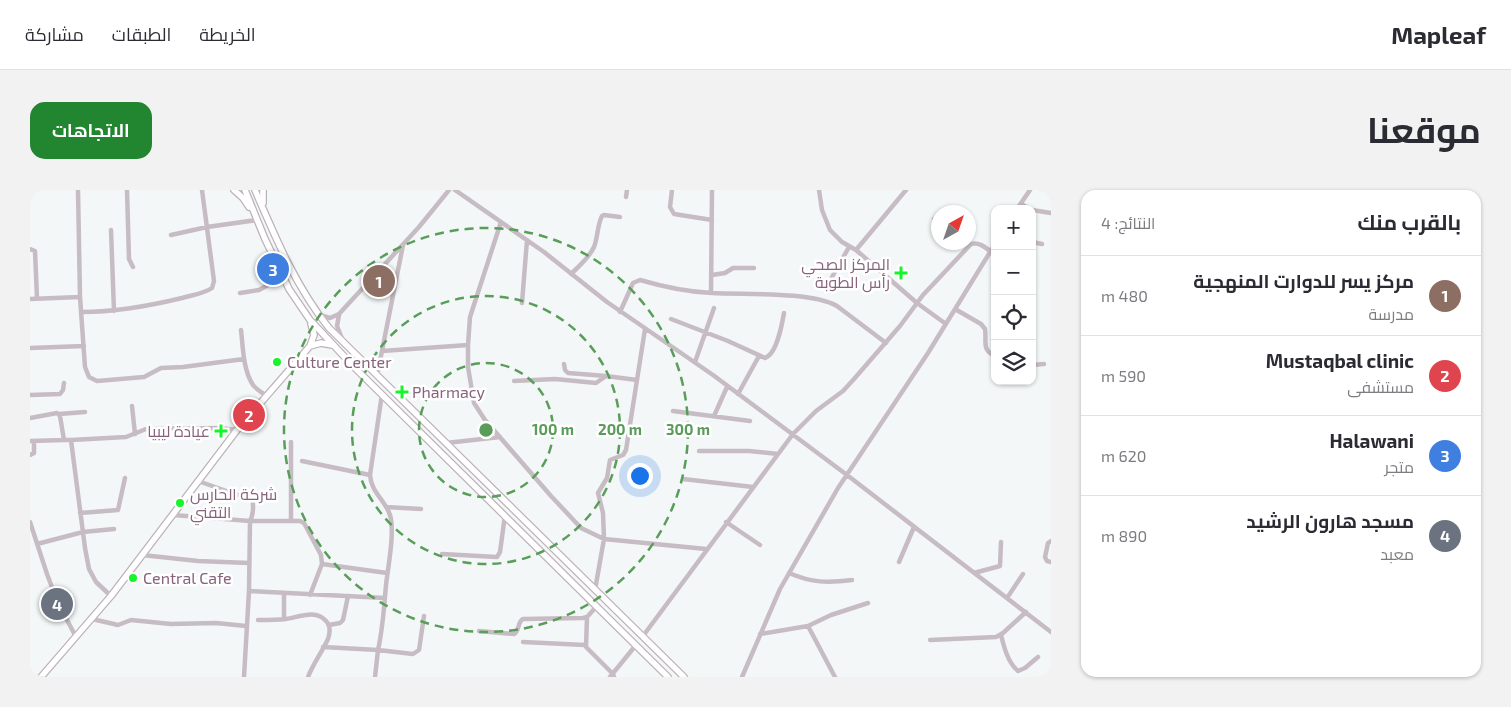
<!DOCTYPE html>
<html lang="ar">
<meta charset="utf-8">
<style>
body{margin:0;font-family:"Exo 2",Cairo,sans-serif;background:#f2f2f3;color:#2b2b33;direction:rtl}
.controls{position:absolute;right:15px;top:15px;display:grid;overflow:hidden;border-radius:10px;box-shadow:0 1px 4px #0004}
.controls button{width:45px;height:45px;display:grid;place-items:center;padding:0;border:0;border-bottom:1px solid #e1e1e2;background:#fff;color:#2b2b33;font:25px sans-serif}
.compass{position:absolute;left:901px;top:15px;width:45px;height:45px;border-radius:50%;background:#fff;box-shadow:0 1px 4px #0004;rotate:40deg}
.you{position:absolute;left:609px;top:285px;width:18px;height:18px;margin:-12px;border:4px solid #fff;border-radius:50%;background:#1a73e8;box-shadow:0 0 0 8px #1a73e833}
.badge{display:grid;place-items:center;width:32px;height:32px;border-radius:50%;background:#22852f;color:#fff;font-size:16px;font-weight:700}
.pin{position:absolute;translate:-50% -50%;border:2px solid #fff;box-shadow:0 1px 5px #0006}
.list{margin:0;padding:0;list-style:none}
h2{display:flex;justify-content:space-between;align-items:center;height:65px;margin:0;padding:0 20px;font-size:21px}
h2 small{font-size:16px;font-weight:400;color:#7c7c81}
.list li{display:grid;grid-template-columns:32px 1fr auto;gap:15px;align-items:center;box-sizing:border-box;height:80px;padding:0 20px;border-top:1px solid #e1e1e2}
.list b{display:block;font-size:19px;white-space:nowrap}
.list p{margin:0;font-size:16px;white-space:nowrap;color:#7c7c81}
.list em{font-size:16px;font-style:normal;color:#7c7c81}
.icon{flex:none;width:28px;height:28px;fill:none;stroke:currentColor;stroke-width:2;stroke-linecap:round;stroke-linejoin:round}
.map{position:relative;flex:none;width:1021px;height:487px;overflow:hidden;direction:ltr;border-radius:15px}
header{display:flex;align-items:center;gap:30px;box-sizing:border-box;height:70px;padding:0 25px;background:#fff;border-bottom:1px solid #e1e1e2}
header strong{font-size:24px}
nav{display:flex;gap:28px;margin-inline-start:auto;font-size:18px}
.intro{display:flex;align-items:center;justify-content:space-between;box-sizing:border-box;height:120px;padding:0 30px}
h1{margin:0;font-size:35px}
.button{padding:12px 22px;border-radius:15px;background:#22852f;color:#fff;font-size:18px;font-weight:700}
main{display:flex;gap:30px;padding:0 30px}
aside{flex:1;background:#fff;border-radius:15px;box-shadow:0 1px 4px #0004}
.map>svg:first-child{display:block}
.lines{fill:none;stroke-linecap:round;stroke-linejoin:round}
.major-casing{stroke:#bdb2b9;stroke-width:8}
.minor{stroke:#c7bcc3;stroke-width:4.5}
.major{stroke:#fff;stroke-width:5.5}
.ring{fill:none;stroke:#5a9d5b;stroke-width:2.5;stroke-dasharray:9 6}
.poi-dot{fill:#16f42a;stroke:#fff;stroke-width:2}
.labels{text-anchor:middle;stroke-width:5;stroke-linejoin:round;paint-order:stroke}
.poi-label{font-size:16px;fill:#88637c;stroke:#fff;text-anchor:start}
.centre{fill:#5a9d5b;stroke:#fff;stroke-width:2.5}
.ring-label{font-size:15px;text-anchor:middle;font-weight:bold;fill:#5a9d5b;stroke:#fff;stroke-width:5;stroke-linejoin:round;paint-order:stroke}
</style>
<header>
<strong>Mapleaf</strong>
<nav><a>الخريطة</a><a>الطبقات</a><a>مشاركة</a></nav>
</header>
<div class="intro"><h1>موقعنا</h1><a class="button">الاتجاهات</a></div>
<main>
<aside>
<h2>بالقرب منك<small>النتائج: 4</small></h2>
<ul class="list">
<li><span class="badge" style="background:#8d6e63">1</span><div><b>مركز يسر للدوارت المنهجية</b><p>مدرسة</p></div><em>480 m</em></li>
<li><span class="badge" style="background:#e0444e">2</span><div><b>Mustaqbal clinic</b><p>مستشفى</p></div><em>590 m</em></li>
<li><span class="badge" style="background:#3f7fe0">3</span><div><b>Halawani</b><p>متجر</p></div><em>620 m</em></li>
<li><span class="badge" style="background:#6b7280">4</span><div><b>مسجد هارون الرشيد</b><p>معبد</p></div><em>890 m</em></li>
</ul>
</aside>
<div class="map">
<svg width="1021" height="487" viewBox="0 0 1021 487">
<rect width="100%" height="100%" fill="#f3f7f7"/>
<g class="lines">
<!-- major casing -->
<g class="major-casing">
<path id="major" d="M204 0 213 8 219 17
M215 0 235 49 259 99 280 130 325 178 638 487
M225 0C246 49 266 97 299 138L654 487
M233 13V0
M280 156 291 153 302 155
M11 487 81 406 207 240 280 156 284 145 281 134"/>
</g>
<!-- minor -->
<path class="minor" d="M48 0 50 107 55 177 59 187 67 191 114 187 131 178 153 177 214 169
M97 0 99 69 103 77
M425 0 514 62 577 112 683 185 817 285 1021 442
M642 0 640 17 644 24 682 30
M789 0 792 20 800 40 812 52 826 60 887 113 916 134
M596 7 597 0
M991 14 1000 19
M987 19 1000 0
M1002 20 1021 23
M904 29 908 31
M471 32 440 127 438 155V177L444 213 455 230 521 306 551 338 574 349 676 359
M81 40 84 121
M141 45 177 37 227 30
M1002 52 1012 54
M0 59 5 61 7 108
M826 60 876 0
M541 84C549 76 559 68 564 57 568 47 567 36 572 26L574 25 590 27
M682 85 695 83 703 78H724
M802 87 819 57
M210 103 229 100 252 87
M681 103 682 0
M0 109 50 107
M492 113 497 50
M925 119 951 134 955 139C957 151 951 160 965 166
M52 122C86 122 119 116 152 108 162 105 173 104 182 98L184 91 172 0
M590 122 603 93 610 90C634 97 657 102 682 103 715 105 780 101 807 116L856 153
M290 125 300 128 309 124 389 37 419 0
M309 125 307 136 313 151
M641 129 698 151 735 168C747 164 752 134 754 123
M211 140C213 157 213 180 223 195 226 199 231 202 235 205
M0 158 54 156
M352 161 438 155
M665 172 684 118
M534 174 535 180 538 183 576 186
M1002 175 1014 174
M347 186 373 55
M484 191 525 189 566 193 576 186 607 190
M708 204 729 166
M0 205 30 204 33 200 34 193
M102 216 105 244
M643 221 720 231
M29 224 55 222
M684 226 697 197
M0 228 27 223 30 226 34 250H41
M0 251 34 250
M261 252V331
M416 253 470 247
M669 261H719L748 264
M0 265 4 263V251
M272 271 340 285
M653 289 723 297
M168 291 222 310C224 315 223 326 220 331H270L274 333 291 365 292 374 280 405
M356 317 391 319
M50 323 88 320 95 288
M143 325 220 331 219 401 214 487
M0 332 17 384 28 413 46 447
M696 332 730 355
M1021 351 1018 353 1015 367 1017 371 1021 372
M7 354 53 342 84 339
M412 364 467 367 470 362 475 325
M112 365 168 371 219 373
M869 372 884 337
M292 374 357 383
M759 383C782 393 798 393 822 390
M944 383 970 376 971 352
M565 400 574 349 573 323 568 303 577 288 580 270 593 265 596 260 615 139
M219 401 355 408
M81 406 66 392 59 379 55 358 41 250 96 247 116 239 191 238 207 240
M977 408 993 384
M557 427 556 457 583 484 584 487
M62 429 88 435 101 430 141 434 186 433 216 436
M254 429V403
M228 430C237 430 247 430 256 429 269 427 286 419 296 431 301 436 300 443 298 449 292 462 283 474 278 487
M299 435 310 433 313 430 318 406
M778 436 801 425 838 413
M449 441 484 444C490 441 487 432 493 429L553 428 557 427 567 416
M730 444 778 436 805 487
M971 445C974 457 978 473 988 481L995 478 1008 467
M613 446 763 244 786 221 813 201 824 189 870 136 893 105 941 54C950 51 958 60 965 65
M900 450 966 447 973 443 996 422
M493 452 555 455
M293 457 348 460C353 438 354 417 356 395 358 377 365 342 360 325 355 310 341 302 340 285L352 204
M345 487 348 460 383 464 389 460 394 426
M580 487 606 455
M712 487 750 399 808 298 898 163 965 54"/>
<!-- major -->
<use href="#major" class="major"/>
</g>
<!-- distance rings -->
<g class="ring">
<circle cx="456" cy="240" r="67"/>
<circle cx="456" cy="240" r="134"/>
<circle cx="456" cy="240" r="202"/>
</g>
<!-- markers -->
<g class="poi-dot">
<path d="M868.5 75.5h5v5h5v5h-5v5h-5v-5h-5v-5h5z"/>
<circle cx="247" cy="172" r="5"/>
<path d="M369.5 194.5h5v5h5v5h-5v5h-5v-5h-5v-5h5z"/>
<path d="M188.5 233.5h5v5h5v5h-5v5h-5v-5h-5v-5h5z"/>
<circle cx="150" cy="313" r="5"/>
<circle cx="103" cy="388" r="5"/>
</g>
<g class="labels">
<!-- poi labels -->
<g class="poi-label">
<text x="860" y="80" text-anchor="end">المركز الصحي<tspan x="860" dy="18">رأس الطوبة</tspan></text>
<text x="257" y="178">Culture Center</text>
<text x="382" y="208">Pharmacy</text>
<text x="180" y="247" text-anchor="end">عيادة ليبيا</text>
<text x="160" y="310">شركة الحارس<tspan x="160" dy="18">التقني</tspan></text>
<text x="113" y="394">Central Cafe</text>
</g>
</g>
<circle cx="456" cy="240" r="8" class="centre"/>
<g class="ring-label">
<text x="523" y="245">100 m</text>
<text x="590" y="245">200 m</text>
<text x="658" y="245">300 m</text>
</g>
</svg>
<div class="controls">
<button>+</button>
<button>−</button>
<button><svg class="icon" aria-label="locate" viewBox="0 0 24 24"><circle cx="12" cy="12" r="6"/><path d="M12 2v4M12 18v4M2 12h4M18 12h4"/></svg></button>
<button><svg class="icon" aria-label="layers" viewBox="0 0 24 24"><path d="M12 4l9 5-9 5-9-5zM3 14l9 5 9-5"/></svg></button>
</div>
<svg class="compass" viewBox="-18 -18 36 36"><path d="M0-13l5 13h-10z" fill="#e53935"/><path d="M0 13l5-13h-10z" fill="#7c7c81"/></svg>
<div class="you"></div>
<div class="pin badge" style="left:349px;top:91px;background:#8d6e63">1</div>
<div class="pin badge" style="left:219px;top:225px;background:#e0444e">2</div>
<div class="pin badge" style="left:243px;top:79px;background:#3f7fe0">3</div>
<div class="pin badge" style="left:27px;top:414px;background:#6b7280">4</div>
</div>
</main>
